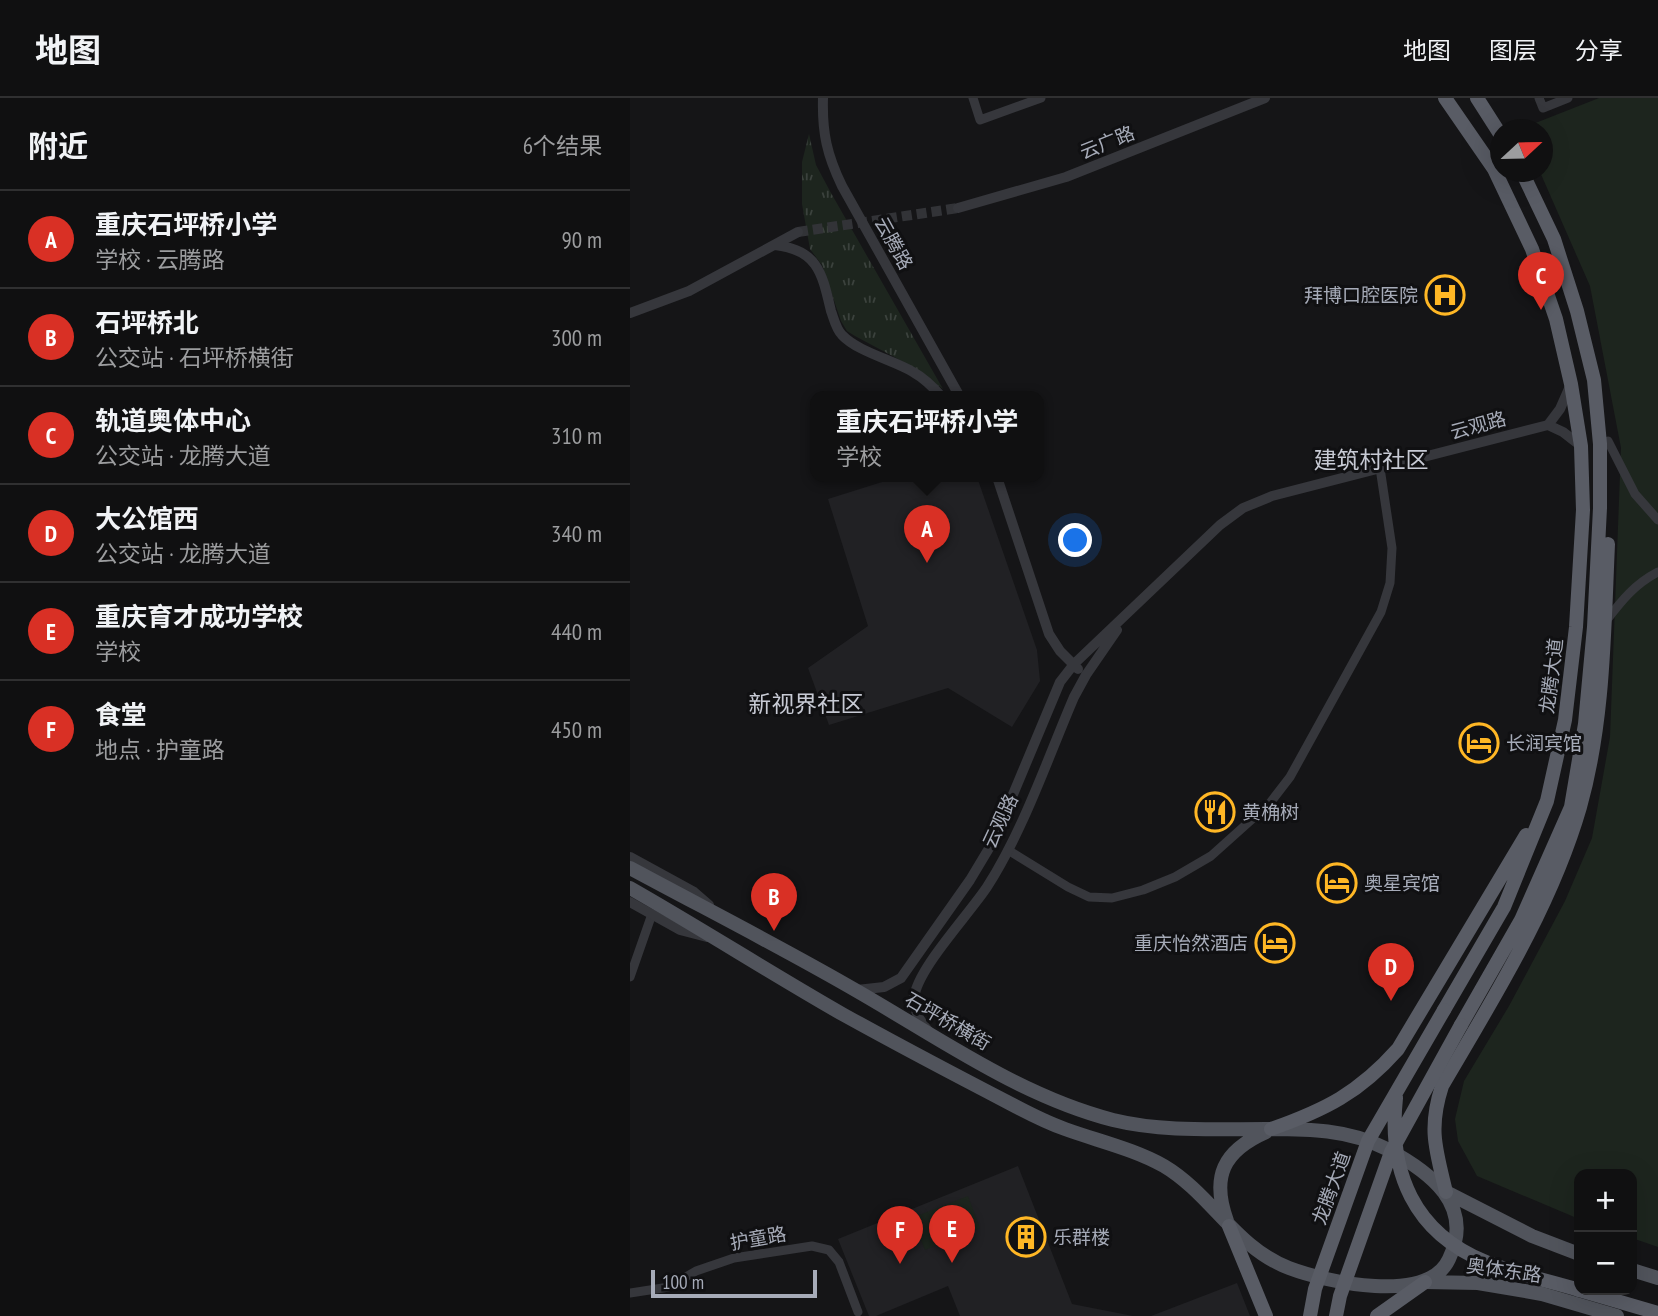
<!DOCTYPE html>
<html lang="zh">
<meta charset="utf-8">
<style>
body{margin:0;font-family:"PT Sans Narrow","Noto Sans SC",sans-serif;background:#19191a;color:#f1f3f6}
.controls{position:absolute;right:21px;bottom:21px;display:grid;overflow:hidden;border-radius:14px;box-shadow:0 7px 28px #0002}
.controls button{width:63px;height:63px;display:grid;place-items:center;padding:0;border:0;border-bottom:2px solid #303031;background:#101011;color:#f1f3f6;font:35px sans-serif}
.compass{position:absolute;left:860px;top:21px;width:63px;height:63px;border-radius:50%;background:#101011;box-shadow:0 7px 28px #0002;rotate:68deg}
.scale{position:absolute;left:21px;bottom:18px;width:166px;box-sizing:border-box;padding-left:7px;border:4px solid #a6abb8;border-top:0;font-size:19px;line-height:24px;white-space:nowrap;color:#a6abb8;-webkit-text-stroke:5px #101012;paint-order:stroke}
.you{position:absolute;left:446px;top:443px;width:24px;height:24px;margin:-18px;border:5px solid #fff;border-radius:50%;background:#1a73e8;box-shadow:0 0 0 10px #1a73e833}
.badge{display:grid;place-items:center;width:46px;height:46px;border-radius:50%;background:#d93025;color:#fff;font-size:23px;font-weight:700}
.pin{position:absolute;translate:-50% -58px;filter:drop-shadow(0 2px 4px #0008)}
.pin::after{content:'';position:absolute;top:37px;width:24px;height:21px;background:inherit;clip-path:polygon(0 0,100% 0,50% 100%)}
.popup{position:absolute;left:180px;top:293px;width:234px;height:91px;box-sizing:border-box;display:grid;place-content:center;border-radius:14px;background:#101011;filter:drop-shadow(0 2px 5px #0005);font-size:23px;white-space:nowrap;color:#9c9d9f}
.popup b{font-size:26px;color:#f1f3f6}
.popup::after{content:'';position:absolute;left:50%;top:100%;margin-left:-14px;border:14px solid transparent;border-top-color:#101011}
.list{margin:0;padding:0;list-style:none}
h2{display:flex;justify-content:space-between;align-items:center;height:91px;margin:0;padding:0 28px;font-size:30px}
h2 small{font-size:23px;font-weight:400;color:#9c9d9f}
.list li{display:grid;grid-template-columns:46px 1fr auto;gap:21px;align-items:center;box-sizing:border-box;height:98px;padding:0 28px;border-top:2px solid #303031}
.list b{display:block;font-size:26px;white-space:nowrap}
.list p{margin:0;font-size:23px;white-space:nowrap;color:#9c9d9f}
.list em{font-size:23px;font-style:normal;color:#9c9d9f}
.map{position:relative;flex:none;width:1028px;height:1218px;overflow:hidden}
header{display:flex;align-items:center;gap:42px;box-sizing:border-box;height:98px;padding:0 35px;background:#101011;border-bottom:2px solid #303031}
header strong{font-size:33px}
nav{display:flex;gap:38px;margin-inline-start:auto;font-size:24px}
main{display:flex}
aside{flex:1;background:#101011}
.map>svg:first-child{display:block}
.built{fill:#212124}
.grass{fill:url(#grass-tufts)}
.pitch{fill:#1d251e}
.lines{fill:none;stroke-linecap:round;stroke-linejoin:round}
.tertiary-tunnel{stroke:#323337;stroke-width:10;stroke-dasharray:10 5;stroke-linecap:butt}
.minor{stroke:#36373c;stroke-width:9}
.tertiary{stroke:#36373c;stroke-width:10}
.primary{stroke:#51545c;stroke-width:14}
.trunk{stroke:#595c65;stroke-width:14}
.trunk-bridge{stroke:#595c65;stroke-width:14}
.labels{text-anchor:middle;stroke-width:6;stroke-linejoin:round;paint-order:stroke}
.street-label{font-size:19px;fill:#a6abb8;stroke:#101012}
.poi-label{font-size:19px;fill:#a6abb8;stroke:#101012;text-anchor:start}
.quarter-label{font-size:23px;fill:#c7cad4;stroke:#101012}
</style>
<header>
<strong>地图</strong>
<nav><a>地图</a><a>图层</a><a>分享</a></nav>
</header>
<main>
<aside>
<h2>附近<small>6个结果</small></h2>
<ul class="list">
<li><span class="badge">A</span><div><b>重庆石坪桥小学</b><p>学校 · 云腾路</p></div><em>90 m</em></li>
<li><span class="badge">B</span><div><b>石坪桥北</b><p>公交站 · 石坪桥横街</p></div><em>300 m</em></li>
<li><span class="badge">C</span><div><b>轨道奥体中心</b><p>公交站 · 龙腾大道</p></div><em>310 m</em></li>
<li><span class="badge">D</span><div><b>大公馆西</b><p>公交站 · 龙腾大道</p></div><em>340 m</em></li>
<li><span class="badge">E</span><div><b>重庆育才成功学校</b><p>学校</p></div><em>440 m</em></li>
<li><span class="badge">F</span><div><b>食堂</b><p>地点 · 护童路</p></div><em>450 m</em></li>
</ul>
</aside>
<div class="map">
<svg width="1028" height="1218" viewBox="0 0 1028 1218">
<defs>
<pattern id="grass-tufts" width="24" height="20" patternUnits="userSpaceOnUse" patternTransform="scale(1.75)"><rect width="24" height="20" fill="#1d251e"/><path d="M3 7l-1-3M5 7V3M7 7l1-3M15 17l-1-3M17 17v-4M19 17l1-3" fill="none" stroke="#3b423d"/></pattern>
</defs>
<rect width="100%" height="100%" fill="#151517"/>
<!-- built -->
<path class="built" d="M268 379H347L407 552 410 583 382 629 318 590 199 627 178 570 238 528 198 401Z
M388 1068 442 1206 503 1218H330L318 1188 246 1218H239L208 1141Z
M607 1185 620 1218H521Z"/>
<!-- grass -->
<path class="grass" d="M179 36 186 67 201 95 313 291 283 269 225 238 217 233 211 223 192 167 180 151 172 106V64Z"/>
<!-- pitch -->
<path class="pitch" d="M969 0H1028V1149L1002 1140V1076H949V1121L847 1078 828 1043 825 1021 834 983 879 908 935 803 962 740 980 639 991 350 960 188 910 74H912V32L890 31Z
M338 1098 350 1130 295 1152 282 1120Z"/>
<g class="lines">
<!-- tertiary-tunnel -->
<path class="tertiary-tunnel" d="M168 134 328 110"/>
<!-- minor -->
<path class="minor" d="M343 0 350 22 411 0
M909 0 913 10 938 0
M978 343 1005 396 1028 422
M976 523C992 502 1005 486 1028 474
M378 752 438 789 459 799 482 800 513 792 545 779 581 758 640 705 660 679 751 514 760 485 762 450 750 370
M0 879 22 816
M0 1195 39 1189 66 1173 104 1160 182 1148 199 1152 209 1164 228 1214"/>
<!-- tertiary -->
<path class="tertiary" d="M193 0C192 35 197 57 212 88L330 299
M328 110 436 79 635 0
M145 147C188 152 192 175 201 213 204 221 206 231 212 237 228 254 263 262 283 274 294 280 304 290 312 299
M0 215 59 193 168 134
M941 286 930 311 918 327 933 334 951 348
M367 379 419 536 430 553 448 571
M0 759 64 794 79 807
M0 804 50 832 77 839
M227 892 254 889 271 880 340 782 364 742 430 584 444 566 590 427 613 410 642 398 918 327
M299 934C290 923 281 910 285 895 292 866 339 816 357 789 394 731 417 662 444 599L456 577 487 532"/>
<!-- primary -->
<path class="primary" d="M0 770C76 811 153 850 227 893 309 940 390 998 483 1022 532 1034 585 1031 636 1031 678 1031 718 1031 757 1051 800 1074 845 1107 819 1161 798 1207 696 1184 659 1170 606 1150 581 1096 534 1068 504 1051 468 1043 435 1031 418 1025 400 1016 383 1007 327 978 270 948 214 917 142 876 72 831 0 790
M816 1094 902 1138 949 1156
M597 1123C581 1079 593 1053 636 1034
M1002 1172 1028 1180
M795 1184 848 1185 912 1196 987 1218"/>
<!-- trunk -->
<path class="trunk" d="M847 0 870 36
M814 912 874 809 917 703 935 622 946 529 953 412 951 348 941 286 926 221 902 151 864 71 815 0
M831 927 891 822 941 709 955 626 964 529 970 410V346L964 282 947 213 924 141 892 74
M641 1031C695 1012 729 995 768 951L896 737
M816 1094C806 1052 798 1031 812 988 864 899 921 809 950 709 974 624 974 533 978 446
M599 1128 636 1218
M949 1192 1028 1215
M747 1218 795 1184"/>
<!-- trunk-bridge -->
<path class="trunk-bridge" d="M766 1000C758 1074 784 1135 856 1164 886 1176 919 1183 949 1192
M680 1218 685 1191 738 1043 814 912
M706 1218 710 1198 761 1054 831 927"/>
</g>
<!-- icons -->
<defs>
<g id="hospital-ring" transform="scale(2.0125)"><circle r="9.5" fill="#101012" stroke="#ffb725" stroke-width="1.5"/><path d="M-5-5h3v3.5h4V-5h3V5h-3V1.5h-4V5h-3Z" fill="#ffb725"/></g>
<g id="hotel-ring" transform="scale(2.0125)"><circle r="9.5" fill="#101012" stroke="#ffb725" stroke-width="1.5"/><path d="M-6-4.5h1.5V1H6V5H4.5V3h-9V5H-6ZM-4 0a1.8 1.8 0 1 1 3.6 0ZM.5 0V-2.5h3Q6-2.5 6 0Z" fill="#ffb725"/></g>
<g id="restaurant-ring" transform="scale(2.0125)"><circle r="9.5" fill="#101012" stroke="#ffb725" stroke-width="1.5"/><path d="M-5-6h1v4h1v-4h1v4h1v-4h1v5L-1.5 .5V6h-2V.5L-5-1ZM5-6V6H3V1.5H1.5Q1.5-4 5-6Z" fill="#ffb725"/></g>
<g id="building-ring" transform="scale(2.0125)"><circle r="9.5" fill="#101012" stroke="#ffb725" stroke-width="1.5"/><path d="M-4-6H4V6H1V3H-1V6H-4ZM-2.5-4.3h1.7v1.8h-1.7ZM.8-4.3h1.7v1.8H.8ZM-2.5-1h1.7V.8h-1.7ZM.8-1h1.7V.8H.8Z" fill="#ffb725"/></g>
</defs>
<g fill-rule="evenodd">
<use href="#hospital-ring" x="815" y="197"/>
<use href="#hotel-ring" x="849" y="645"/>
<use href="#restaurant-ring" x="585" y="714"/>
<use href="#hotel-ring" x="707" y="785"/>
<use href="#hotel-ring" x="645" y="845"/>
<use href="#building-ring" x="396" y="1139"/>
</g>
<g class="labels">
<!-- street labels -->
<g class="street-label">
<text transform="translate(477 44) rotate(-22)" y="7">云广路</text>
<text transform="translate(264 145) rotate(61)" y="7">云腾路</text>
<text transform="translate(848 327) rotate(-15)" y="7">云观路</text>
<text transform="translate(921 578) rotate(-83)" y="7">龙腾大道</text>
<text transform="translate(370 723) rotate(-65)" y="7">云观路</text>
<text transform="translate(318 923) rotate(30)" y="7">石坪桥横街</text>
<text transform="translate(701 1090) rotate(-70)" y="7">龙腾大道</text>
<text transform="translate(128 1140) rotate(-10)" y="7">护童路</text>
<text transform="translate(874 1172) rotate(8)" y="7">奥体东路</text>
</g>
<!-- poi labels -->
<g class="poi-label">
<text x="788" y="204" text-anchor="end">拜博口腔医院</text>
<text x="876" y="652">长润宾馆</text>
<text x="612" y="721">黄桷树</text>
<text x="734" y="792">奥星宾馆</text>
<text x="618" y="852" text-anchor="end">重庆怡然酒店</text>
<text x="423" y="1146">乐群楼</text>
</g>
<!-- quarter labels -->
<g class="quarter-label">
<text x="741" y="370">建筑村社区</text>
<text x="176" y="614">新视界社区</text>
</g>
</g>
</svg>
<div class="controls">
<button>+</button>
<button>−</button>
</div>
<svg class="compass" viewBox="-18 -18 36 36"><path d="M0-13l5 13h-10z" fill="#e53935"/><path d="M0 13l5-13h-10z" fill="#9c9d9f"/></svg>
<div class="scale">100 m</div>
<div class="you"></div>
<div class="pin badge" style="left:297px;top:465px">A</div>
<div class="popup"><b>重庆石坪桥小学</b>学校</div>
<div class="pin badge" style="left:144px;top:833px">B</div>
<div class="pin badge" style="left:911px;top:212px">C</div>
<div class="pin badge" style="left:761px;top:903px">D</div>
<div class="pin badge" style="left:322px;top:1165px">E</div>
<div class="pin badge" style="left:270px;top:1166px">F</div>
</div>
</main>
